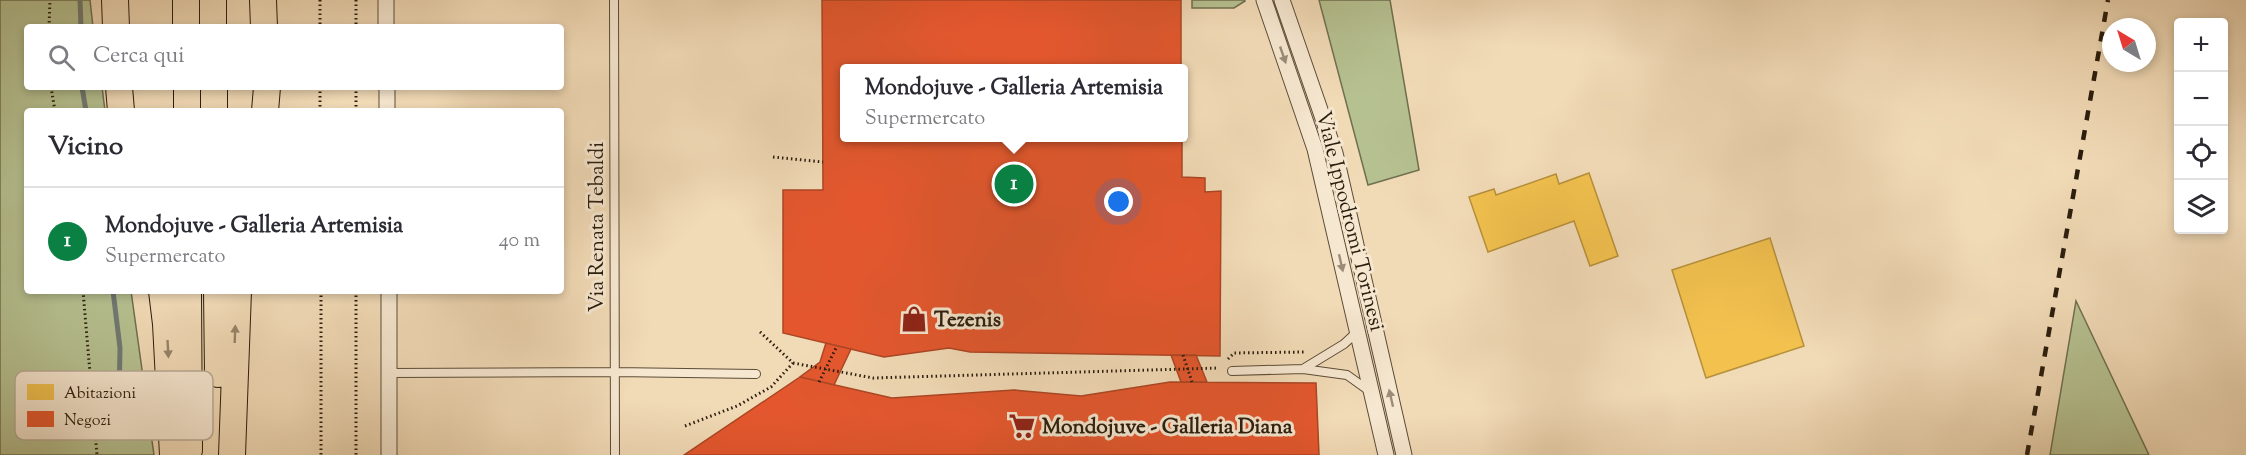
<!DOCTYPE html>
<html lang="it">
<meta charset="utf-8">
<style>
body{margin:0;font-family:"Sorts Mill Goudy",serif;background:#f7f7f7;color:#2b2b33}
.controls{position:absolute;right:18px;top:18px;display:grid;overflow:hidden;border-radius:6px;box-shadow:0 3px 9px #0003}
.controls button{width:54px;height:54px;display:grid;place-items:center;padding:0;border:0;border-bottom:2px solid #e1e1e2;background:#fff;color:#2b2b33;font:30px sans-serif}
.compass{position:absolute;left:2102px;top:18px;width:54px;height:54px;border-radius:50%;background:#fff;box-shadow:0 3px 9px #0003;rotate:322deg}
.you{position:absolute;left:1119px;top:202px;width:21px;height:21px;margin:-15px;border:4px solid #fff;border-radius:50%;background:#1a73e8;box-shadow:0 0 0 9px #1a73e833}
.badge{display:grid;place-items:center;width:39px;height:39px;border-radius:50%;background:#0b8043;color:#fff;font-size:20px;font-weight:700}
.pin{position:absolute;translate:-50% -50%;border:3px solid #fff;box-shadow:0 2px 6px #0006}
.popup{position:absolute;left:840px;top:64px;width:348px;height:78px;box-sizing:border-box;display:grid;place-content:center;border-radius:6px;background:#fff;filter:drop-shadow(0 2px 4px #0005);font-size:20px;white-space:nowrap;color:#7c7c81}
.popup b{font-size:22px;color:#2b2b33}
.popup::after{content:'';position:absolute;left:50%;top:100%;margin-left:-12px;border:12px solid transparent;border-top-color:#fff}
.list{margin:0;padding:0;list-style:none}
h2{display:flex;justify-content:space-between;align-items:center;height:78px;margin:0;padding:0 24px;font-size:26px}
h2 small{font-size:20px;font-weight:400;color:#7c7c81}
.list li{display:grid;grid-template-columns:39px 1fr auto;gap:18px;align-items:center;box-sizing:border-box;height:108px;padding:0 24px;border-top:2px solid #e1e1e2}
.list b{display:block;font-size:22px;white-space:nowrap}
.list p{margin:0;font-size:20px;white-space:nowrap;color:#7c7c81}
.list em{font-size:20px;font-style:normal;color:#7c7c81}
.icon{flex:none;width:33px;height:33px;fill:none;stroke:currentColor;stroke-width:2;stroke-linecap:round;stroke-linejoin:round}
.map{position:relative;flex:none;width:2246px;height:455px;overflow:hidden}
.search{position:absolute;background:#fff;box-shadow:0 3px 9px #0003;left:24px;top:24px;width:540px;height:66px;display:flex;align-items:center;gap:15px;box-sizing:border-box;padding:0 21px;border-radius:6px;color:#7c7c81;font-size:22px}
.panel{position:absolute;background:#fff;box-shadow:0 3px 9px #0003;left:24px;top:108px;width:540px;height:186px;border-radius:6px}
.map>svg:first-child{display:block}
.green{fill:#b6c191;stroke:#706f4f;stroke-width:1.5}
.homes{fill:#f2c14e;stroke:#b6903a;stroke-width:1.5}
.shops{fill:#e4572e;stroke:#ac4624;stroke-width:1.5}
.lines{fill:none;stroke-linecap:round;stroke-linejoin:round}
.stream{stroke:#707a73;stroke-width:5}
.lane-casing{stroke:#5c4c37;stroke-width:10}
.street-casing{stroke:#5c4c37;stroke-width:17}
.primary-casing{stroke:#2a1d0d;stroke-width:28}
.path{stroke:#2a1d0d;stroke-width:3;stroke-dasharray:1.5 3;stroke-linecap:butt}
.lane{stroke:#f6e7d0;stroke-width:8}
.street{stroke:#f6e7d0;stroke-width:15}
.primary{stroke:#f1dab6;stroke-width:26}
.rail{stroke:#2a1d0d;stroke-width:4.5;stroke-dasharray:10 10;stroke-linecap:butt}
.oneway{fill:#9a8c78}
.oneway2{fill:#97856a}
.labels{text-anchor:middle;stroke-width:6;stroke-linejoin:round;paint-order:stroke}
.street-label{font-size:21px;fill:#2a1d0d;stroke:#f6e7d0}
.poi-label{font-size:21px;font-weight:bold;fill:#2a1d0d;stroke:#f6e7d0;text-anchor:start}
.key{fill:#f6e7d0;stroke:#b9aa96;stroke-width:1.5}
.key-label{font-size:16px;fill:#2a1d0d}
</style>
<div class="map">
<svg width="2246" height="455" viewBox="0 0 2246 455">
<rect width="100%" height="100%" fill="#f1dab6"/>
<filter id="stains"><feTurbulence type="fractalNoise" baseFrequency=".00333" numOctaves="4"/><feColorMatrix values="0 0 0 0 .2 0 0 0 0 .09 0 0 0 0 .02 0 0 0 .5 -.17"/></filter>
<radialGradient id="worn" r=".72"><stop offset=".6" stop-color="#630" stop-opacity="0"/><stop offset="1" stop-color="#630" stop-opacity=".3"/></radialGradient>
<!-- green -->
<path class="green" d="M0 0H90L93 27H27V87H102L105 111H27V291H131L154 455H0Z
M1192 0H1244L1245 1 1234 8H1192Z
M1319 0H1390L1419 170 1368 185Z
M2076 301 2149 455H2050Z"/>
<!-- homes -->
<path class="homes" d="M1589 173 1618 256 1590 266 1574 221 1488 252 1469 197 1494 189 1496 195 1556 174 1559 184Z
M1770 238 1804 346 1706 378 1672 270Z"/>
<!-- shops -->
<path class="shops" d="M822 0H1181V68H844V138H1182V177L1205 178V192L1221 191 1220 356 970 352 949 348 884 357 783 333V190H823Z
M826 343 851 349 834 385 800 377 820 362Z
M1171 355H1196L1207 382H1181Z
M800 377 892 398 1014 390 1081 396 1170 382 1316 383 1319 455H684Z"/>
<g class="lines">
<!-- stream -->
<path class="stream" d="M80 0 81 27
M82 87 86 111
M113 291 120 348 119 398"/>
<!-- lane casing -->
<g class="lane-casing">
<path id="lane" d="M614 0 615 455
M1357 332 1344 344 1303 369 1347 375 1368 390
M1232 371 1303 369
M389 373 615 372 756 374"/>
</g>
<!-- street casing -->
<g class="street-casing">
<path id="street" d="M1264 0 1315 149 1386 455
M1282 0 1335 153 1404 455
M386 27V0
M387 87V111
M389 455V291"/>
</g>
<!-- primary casing -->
<g class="primary-casing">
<path id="primary" d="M115 0 116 27
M186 0V27
M213 0V27
M263 0 264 27
M119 87 121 111
M187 87V111
M214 87V111
M265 111 267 87
M162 291 166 324 173 455
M188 291 189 450
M217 291 218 374
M232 455 238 291"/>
</g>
<!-- path -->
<path class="path" d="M320 0V27
M356 0V27
M49 27 50 0
M51 87 55 111
M320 87V111
M356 87V111
M773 157 823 162
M83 291 97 455
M321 291V455
M356 291V455
M1183 355 1192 382
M1228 359 1234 353 1305 352
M793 363 873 378 1219 368
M819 382 837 346
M685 426 737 406 771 387 793 363 758 330"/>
<!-- lane -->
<use href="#lane" class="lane"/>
<!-- street -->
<use href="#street" class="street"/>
<!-- primary -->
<use href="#primary" class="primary"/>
<!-- rail -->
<path class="rail" d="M2027 455 2108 0"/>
</g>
<!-- one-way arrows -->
<defs><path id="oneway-solid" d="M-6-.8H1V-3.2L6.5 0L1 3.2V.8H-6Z" transform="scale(1.5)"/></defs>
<g class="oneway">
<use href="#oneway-solid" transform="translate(1283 55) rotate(71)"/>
<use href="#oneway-solid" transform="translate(1341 263) rotate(77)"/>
<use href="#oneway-solid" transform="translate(1391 398) rotate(-103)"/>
</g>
<g class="oneway2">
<use href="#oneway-solid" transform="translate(235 334) rotate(-88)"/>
<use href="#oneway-solid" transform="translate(168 349) rotate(87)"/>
</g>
<!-- icons -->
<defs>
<g id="shop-bare" transform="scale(2.07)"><path d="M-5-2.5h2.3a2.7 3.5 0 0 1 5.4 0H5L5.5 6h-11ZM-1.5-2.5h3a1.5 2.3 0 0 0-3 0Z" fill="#8f2418" stroke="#f6e7d0" stroke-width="2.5" paint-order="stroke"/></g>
<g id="supermarket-bare" transform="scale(2.07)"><path d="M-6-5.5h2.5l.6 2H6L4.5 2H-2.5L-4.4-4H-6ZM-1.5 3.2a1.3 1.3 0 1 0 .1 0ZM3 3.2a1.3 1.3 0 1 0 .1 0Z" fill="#8f2418" stroke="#f6e7d0" stroke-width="2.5" paint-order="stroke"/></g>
</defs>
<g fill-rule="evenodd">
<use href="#shop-bare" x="914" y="319"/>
<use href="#supermarket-bare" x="1022" y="426"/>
</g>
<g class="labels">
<!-- street labels -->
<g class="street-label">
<text transform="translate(1351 221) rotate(76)" y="7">Viale Ippodromi Torinesi</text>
<text transform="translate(596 227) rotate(-90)" y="7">Via Renata Tebaldi</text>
</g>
<!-- poi labels -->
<g class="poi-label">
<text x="934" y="326">Tezenis</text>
<text x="1042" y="433">Mondojuve - Galleria Diana</text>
</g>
</g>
<!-- legend -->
<rect x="15" y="371" width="198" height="69" rx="9" class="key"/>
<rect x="27" y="384" width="27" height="16" fill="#f2c14e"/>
<rect x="27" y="411" width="27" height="16" fill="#e4572e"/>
<g class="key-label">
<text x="64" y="398">Abitazioni</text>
<text x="64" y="425">Negozi</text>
</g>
<rect width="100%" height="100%" filter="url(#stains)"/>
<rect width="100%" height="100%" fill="url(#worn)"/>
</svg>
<div class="controls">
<button>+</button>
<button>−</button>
<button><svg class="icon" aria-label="locate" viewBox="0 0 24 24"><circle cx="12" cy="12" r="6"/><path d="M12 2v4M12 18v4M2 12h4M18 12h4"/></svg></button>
<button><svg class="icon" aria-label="layers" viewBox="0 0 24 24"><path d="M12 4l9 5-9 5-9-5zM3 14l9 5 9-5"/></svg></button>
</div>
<svg class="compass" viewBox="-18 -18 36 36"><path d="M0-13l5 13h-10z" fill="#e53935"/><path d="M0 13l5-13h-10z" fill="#7c7c81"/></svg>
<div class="you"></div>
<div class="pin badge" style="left:1014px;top:184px">1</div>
<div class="popup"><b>Mondojuve - Galleria Artemisia</b>Supermercato</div>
<div class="search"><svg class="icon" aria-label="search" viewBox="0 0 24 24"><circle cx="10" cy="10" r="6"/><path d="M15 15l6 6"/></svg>Cerca qui</div>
<section class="panel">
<h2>Vicino<small></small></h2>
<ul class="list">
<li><span class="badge">1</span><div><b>Mondojuve - Galleria Artemisia</b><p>Supermercato</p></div><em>40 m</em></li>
</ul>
</section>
</div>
